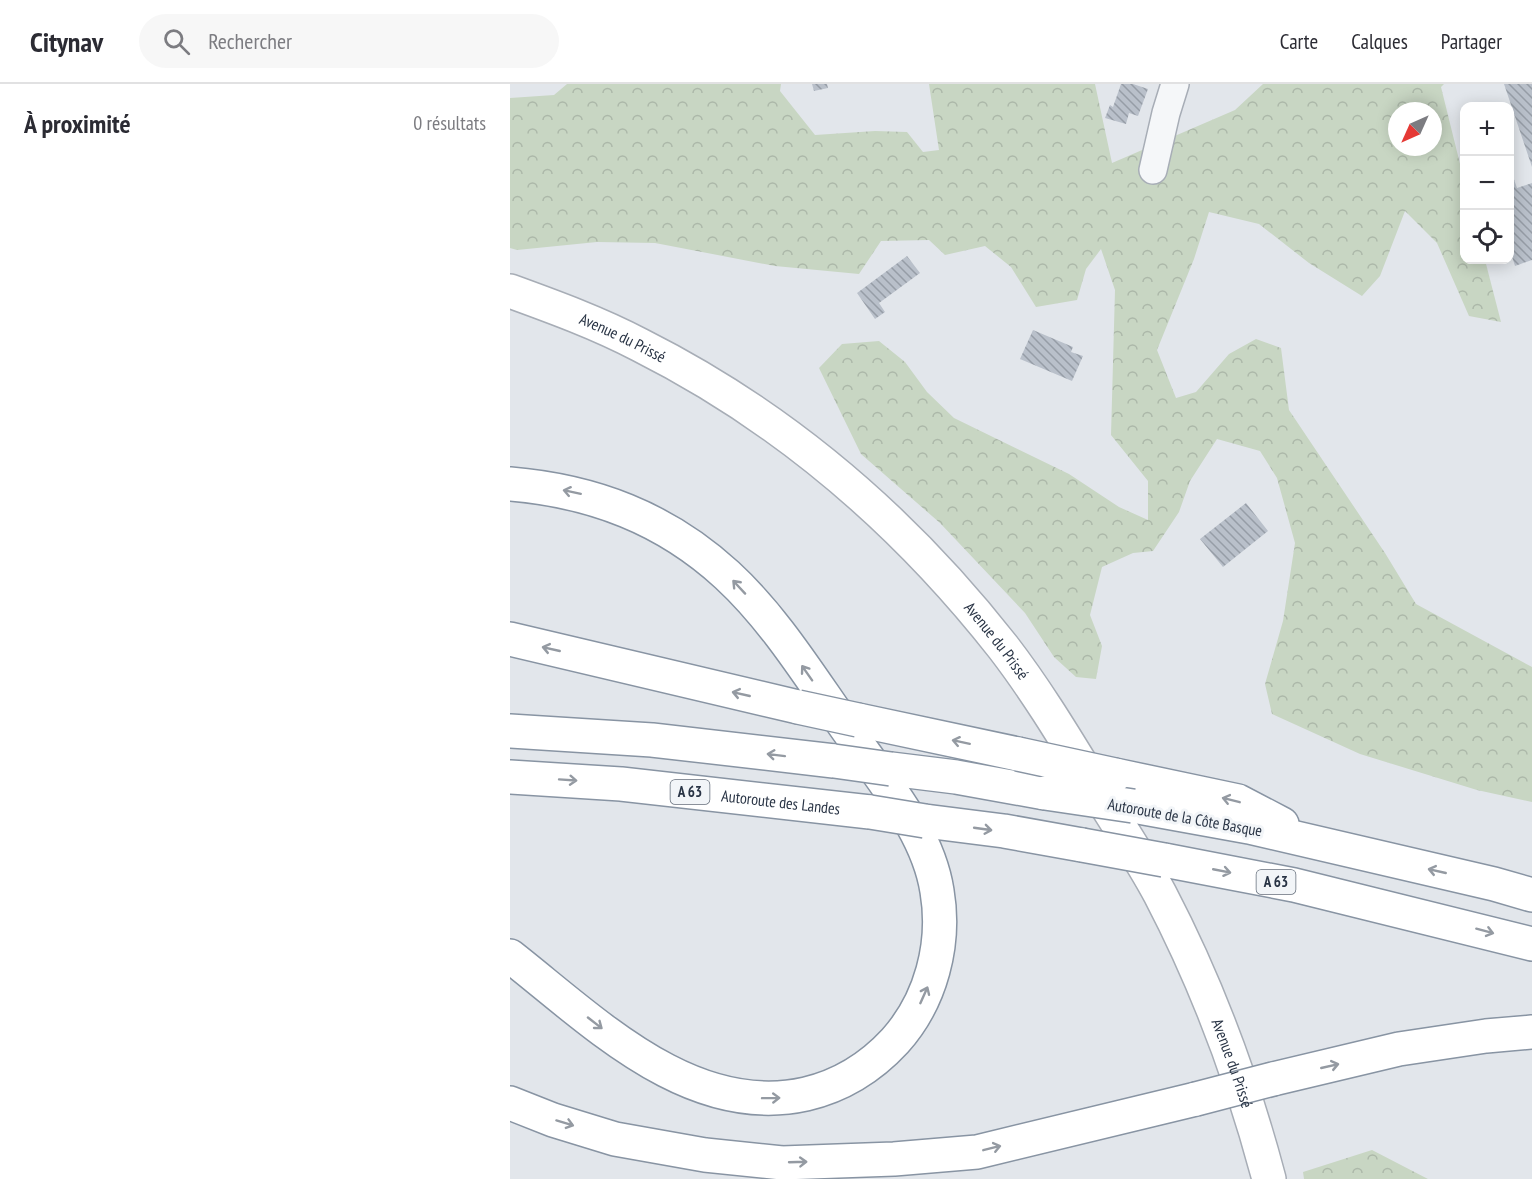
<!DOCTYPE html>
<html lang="fr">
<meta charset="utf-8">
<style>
body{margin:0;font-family:"PT Sans Narrow",sans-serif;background:#f7f7f7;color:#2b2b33}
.controls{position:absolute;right:18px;top:18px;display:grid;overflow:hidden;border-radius:12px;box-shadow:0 3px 15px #0003}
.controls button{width:54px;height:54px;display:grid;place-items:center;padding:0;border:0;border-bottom:2px solid #e1e1e2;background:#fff;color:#2b2b33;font:30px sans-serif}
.compass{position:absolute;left:878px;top:18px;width:54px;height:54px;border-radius:50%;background:#fff;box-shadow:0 3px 15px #0003;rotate:225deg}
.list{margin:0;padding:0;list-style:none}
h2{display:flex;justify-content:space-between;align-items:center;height:78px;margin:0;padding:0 24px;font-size:26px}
h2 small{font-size:20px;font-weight:400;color:#7c7c81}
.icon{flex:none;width:33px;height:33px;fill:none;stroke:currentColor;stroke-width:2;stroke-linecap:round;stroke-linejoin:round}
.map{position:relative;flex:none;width:1022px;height:1095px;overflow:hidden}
header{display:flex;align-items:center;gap:36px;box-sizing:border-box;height:84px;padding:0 30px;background:#fff;border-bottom:2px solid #e1e1e2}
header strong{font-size:28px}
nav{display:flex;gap:33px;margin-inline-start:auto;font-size:21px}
.search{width:420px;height:54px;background:#f7f7f7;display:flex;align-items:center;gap:15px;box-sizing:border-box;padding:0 21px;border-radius:33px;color:#7c7c81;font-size:22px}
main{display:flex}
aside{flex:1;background:#fff}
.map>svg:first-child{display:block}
.forest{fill:url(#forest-crowns);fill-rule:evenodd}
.building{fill:url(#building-back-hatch)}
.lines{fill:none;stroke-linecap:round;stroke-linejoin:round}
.street-casing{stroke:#a7adb6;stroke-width:30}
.secondary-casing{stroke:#a7adb6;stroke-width:36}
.highway-casing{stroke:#8894a3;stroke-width:36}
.street{stroke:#f5f7f9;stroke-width:27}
.secondary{stroke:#fff;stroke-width:33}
.highway{stroke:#fff;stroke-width:33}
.highway-bridge-casing{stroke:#8894a3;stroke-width:36;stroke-linecap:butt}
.highway-bridge{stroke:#fff;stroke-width:33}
.oneway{stroke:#949aa2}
.labels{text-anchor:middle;stroke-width:6;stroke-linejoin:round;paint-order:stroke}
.shield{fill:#f2f5f8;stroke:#656e7b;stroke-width:1.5}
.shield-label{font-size:15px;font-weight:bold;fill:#293445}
.street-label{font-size:16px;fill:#293445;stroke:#f2f5f8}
</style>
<header>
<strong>Citynav</strong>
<div class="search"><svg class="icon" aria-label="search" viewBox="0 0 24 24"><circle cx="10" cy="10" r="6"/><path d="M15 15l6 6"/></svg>Rechercher</div>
<nav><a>Carte</a><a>Calques</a><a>Partager</a></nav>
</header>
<main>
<aside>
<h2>À proximité<small>0 résultats</small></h2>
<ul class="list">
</ul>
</aside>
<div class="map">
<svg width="1022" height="1095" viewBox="0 0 1022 1095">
<defs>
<pattern id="forest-crowns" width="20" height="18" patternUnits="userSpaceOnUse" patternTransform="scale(1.5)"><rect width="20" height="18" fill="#c8d6c3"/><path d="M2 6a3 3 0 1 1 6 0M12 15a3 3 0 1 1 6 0" fill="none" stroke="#acb8a9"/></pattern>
<pattern id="building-back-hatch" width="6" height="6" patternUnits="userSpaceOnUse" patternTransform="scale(1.5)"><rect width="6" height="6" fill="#b9c0ca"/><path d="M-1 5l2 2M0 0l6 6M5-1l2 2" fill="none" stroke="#969da6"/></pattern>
</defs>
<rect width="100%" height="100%" fill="#e2e6eb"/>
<!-- forest -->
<path class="forest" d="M57 0H271L270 7 305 51 365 47 397 48 413 68 429 66 419 0H585L602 79 725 26 753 0H934L931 3 954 96V176H975L991 238 959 232 927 159 895 127 870 192 852 212 799 179 749 140 699 128 684 175 647 266 666 314 686 308 719 270 746 255 771 264 779 326 875 469 906 520 1022 583V718L967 706 850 670 762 630 755 600 773 537 785 459 767 394 750 367 707 355 680 397 669 428 643 467 623 469 592 483 580 531 592 562 586 595 566 593 544 573 515 529 430 439 351 370 309 284 332 260 369 257 395 278 417 308 444 334 559 390 609 423 638 436V397L601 351 605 206 591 165 576 185 567 216 526 223 501 183 475 162 435 171 419 156 371 157 349 190 265 182 145 159 87 158 7 166 0 164V14L44 11ZM887 27H923V63H887Z
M862 1066 918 1095H794L793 1088Z"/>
<!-- building -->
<path class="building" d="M302 0H317L318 4 304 7Z
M611 0H623L638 5 628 32 619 29 616 40 595 34 600 21 603 23Z
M994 0H1022V83Z
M1000 84 1007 104 1022 99V176L1005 182 1000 166Z
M397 172 410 189 369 219 375 228 365 235 347 209Z
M523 246 563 263 561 268 573 272 562 297 510 275Z
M736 419 758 447 713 483 690 455Z"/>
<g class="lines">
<!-- street casing -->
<g class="street-casing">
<path id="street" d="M643 86 656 29 665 0"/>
</g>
<!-- secondary casing -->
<g class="secondary-casing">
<g id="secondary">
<path id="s1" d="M0 207C44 223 88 239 130 261 273 333 394 437 493 563 530 611 561 664 593 716 612 747 633 778 650 810 697 900 733 997 759 1095"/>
</g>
</g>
<!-- highway casing -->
<g class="highway-casing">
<g id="highway">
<path d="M0 400C83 407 155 434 217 491 267 537 303 598 342 652 375 700 418 749 427 807 436 860 421 917 385 957 361 983 330 1002 296 1010 181 1036 83 937 0 872"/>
<path d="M0 555 288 623"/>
<path d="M348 636 508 670"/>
<path d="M0 647 142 656 324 677"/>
<path d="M381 685 446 693 535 709"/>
<path d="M605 691 728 717 772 740"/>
<path id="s2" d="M0 693 111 700 360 728"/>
<path d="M623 722 739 743 984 800 1022 811"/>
<path d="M415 737 494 747 572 761"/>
<path d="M654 776 784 801 1022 860"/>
<path d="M763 995 889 965 976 952 1022 948"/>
<path d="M0 1019 43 1036 105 1055 195 1071 272 1079 384 1075 467 1068 686 1015"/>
</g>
</g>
<!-- street -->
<use href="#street" class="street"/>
<!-- secondary -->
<use href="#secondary" class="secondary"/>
<!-- highway -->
<use href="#highway" class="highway"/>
<!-- highway-bridge casing -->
<g class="highway-bridge-casing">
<path id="highway-bridge" d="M288 623 348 636
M508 670 605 691
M324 677 381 685
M535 709 623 722
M360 728 415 737
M572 761 654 776
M686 1015 763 995"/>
</g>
<!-- highway-bridge -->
<use href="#highway-bridge" class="highway-bridge"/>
</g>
<!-- one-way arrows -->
<defs><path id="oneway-shaft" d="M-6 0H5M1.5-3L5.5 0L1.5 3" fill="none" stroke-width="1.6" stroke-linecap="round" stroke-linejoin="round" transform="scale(1.5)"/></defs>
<g class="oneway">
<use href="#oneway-shaft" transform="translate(62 408) rotate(-168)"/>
<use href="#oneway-shaft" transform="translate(229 503) rotate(-133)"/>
<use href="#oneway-shaft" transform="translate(41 565) rotate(-167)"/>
<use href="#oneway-shaft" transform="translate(297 589) rotate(-125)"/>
<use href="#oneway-shaft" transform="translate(231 610) rotate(-167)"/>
<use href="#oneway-shaft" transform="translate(451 658) rotate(-168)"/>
<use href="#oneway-shaft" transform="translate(266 671) rotate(-173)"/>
<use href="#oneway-shaft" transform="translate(58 696) rotate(4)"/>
<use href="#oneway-shaft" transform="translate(721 716) rotate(-166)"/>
<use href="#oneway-shaft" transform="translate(473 745) rotate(8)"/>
<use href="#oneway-shaft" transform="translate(712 787) rotate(11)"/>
<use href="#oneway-shaft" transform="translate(927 787) rotate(-167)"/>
<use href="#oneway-shaft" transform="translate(975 847) rotate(15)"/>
<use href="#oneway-shaft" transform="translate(414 911) rotate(-66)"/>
<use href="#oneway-shaft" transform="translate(85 939) rotate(38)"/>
<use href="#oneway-shaft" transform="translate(820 982) rotate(-13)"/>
<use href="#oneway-shaft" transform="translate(261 1014) rotate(-1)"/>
<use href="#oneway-shaft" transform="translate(55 1039) rotate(17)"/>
<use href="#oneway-shaft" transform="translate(482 1064) rotate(-14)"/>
<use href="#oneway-shaft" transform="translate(288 1078) rotate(-2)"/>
</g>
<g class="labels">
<!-- shield labels -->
<g class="shield">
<rect x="160.5" y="696" width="39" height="24" rx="4.5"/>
<rect x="746.5" y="786" width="39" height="24" rx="4.5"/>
</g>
<g class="shield-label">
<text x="180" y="713">A 63</text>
<text x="766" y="803">A 63</text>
</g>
<!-- street labels -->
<g class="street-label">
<text dy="6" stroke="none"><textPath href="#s1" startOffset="122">Avenue du Prissé</textPath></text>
<text dy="6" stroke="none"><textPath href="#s1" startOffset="608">Avenue du Prissé</textPath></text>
<text dy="6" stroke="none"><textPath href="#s2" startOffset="272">Autoroute des Landes</textPath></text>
<text transform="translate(675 733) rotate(10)" y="6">Autoroute de la Côte Basque</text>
<text dy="6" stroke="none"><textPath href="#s1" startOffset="1094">Avenue du Prissé</textPath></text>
</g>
</g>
</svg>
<div class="controls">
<button>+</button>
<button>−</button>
<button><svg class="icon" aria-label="locate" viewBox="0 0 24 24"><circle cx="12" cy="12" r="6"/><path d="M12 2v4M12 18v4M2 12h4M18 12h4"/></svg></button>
</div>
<svg class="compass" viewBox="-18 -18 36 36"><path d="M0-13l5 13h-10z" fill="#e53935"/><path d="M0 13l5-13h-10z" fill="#7c7c81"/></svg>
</div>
</main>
